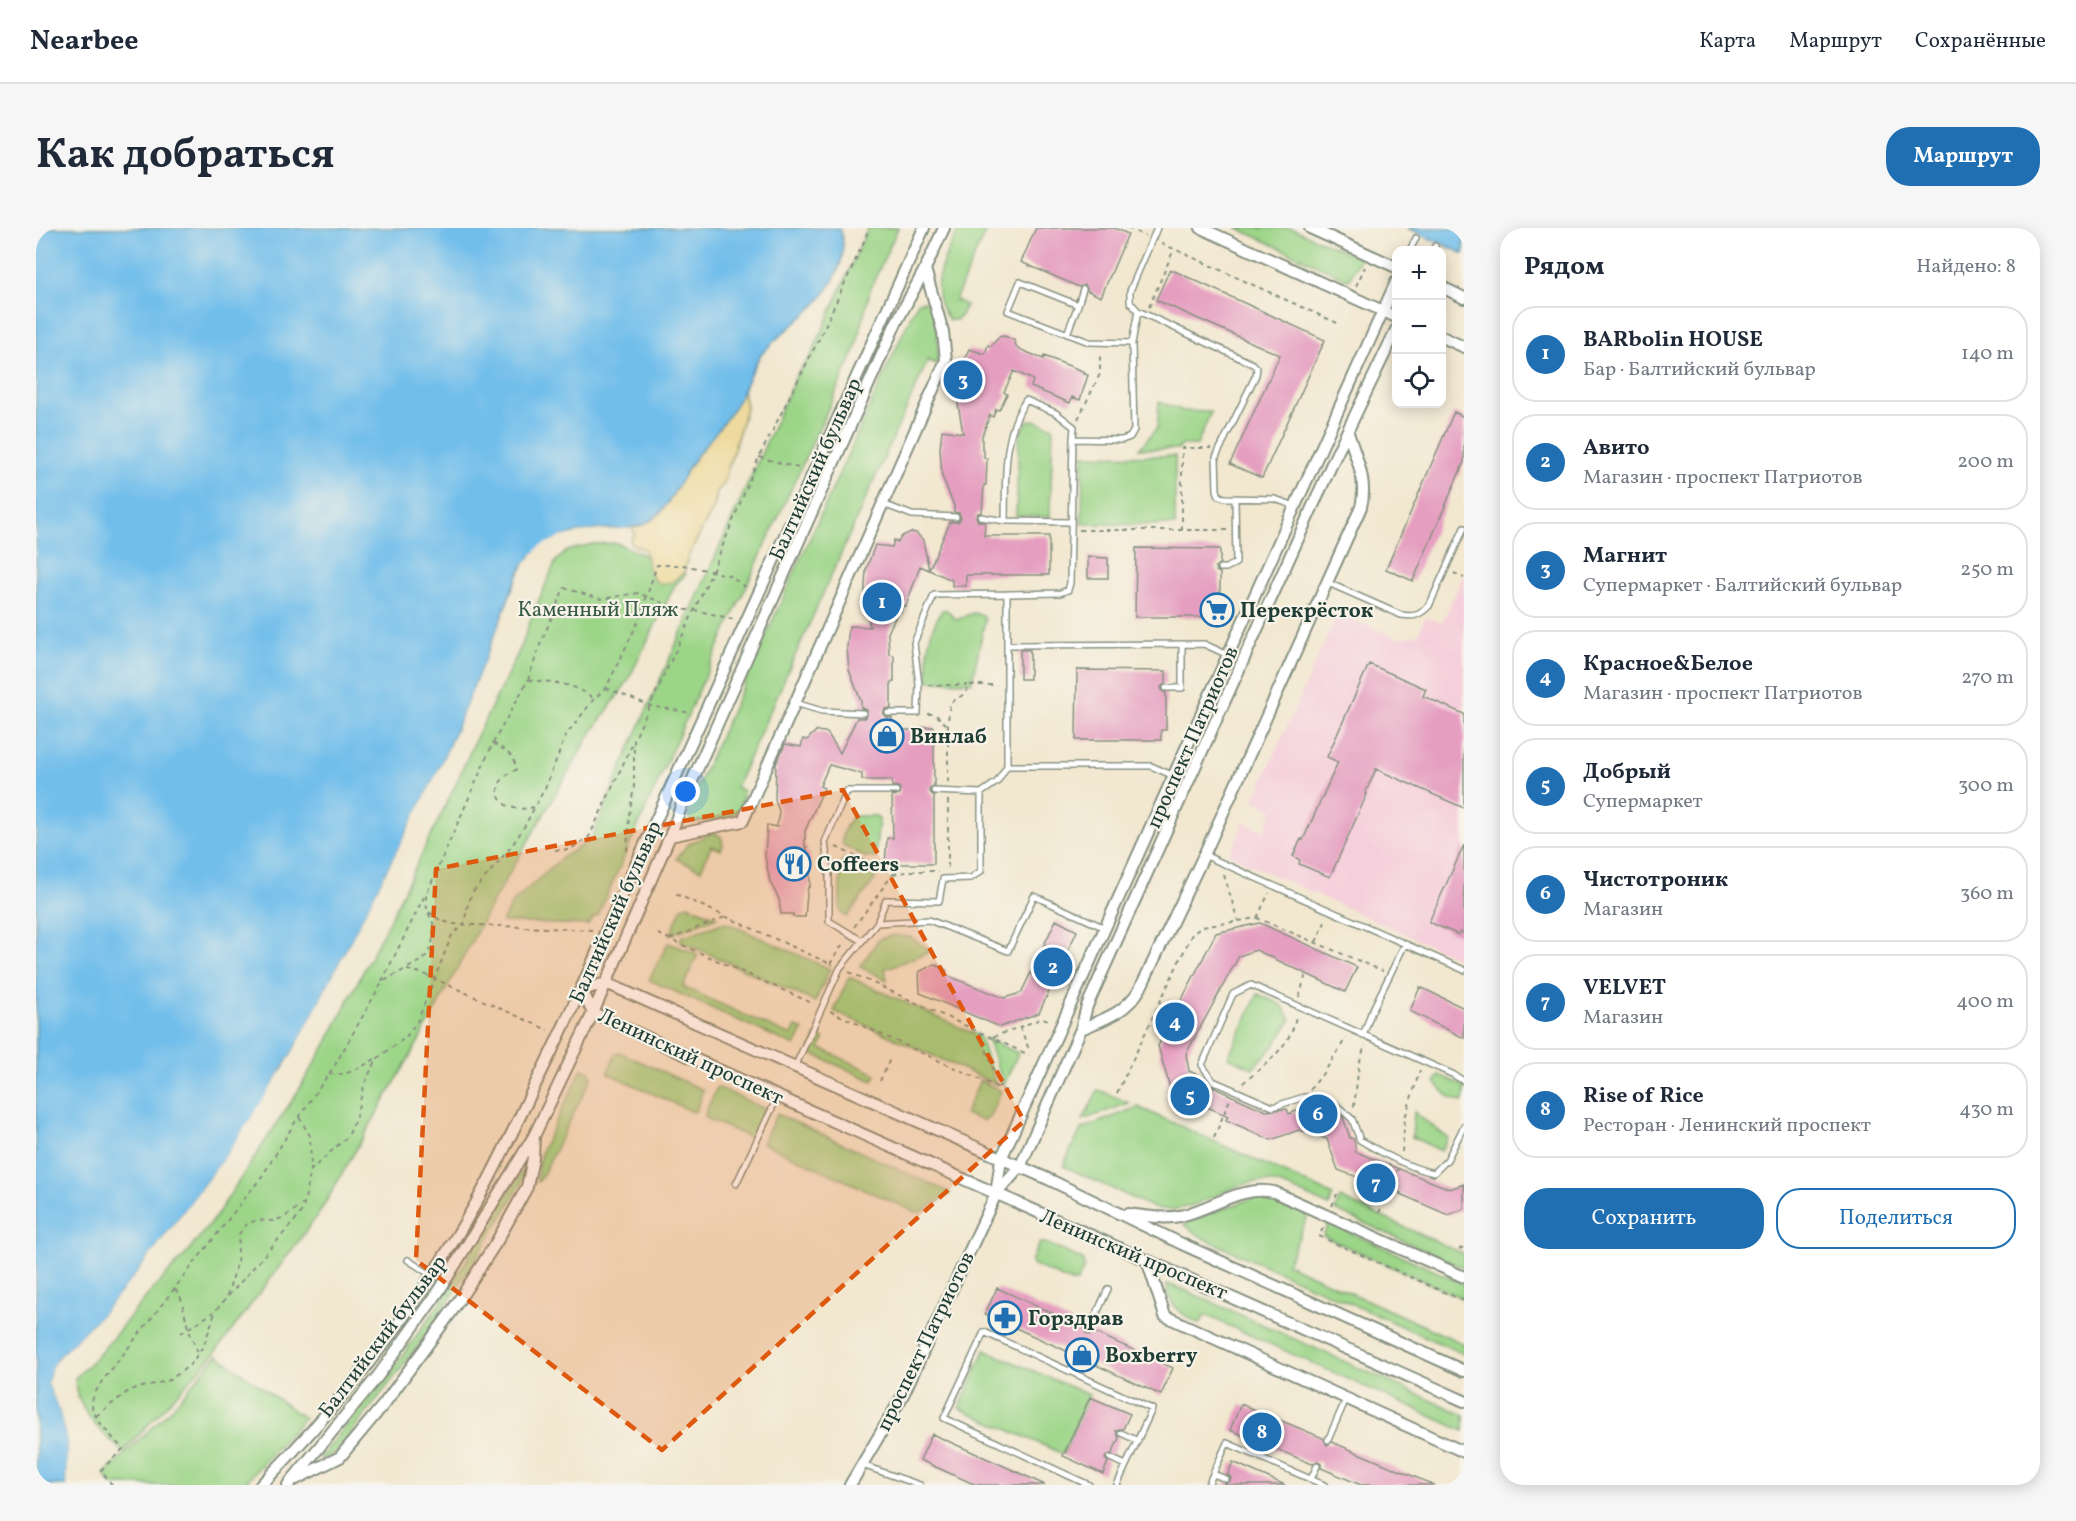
<!DOCTYPE html>
<html lang="ru">
<meta charset="utf-8">
<style>
body{margin:0;font-family:Vollkorn,serif;background:#f6f6f7;color:#1f2937}
.controls{position:absolute;right:18px;top:18px;display:grid;overflow:hidden;border-radius:12px;box-shadow:0 3px 15px #0003}
.controls button{width:54px;height:54px;display:grid;place-items:center;padding:0;border:0;border-bottom:2px solid #e0e1e3;background:#fff;color:#1f2937;font:30px sans-serif}
.you{position:absolute;left:650px;top:564px;width:21px;height:21px;margin:-15px;border:4px solid #fff;border-radius:50%;background:#1a73e8;box-shadow:0 0 0 9px #1a73e833}
.badge{display:grid;place-items:center;width:39px;height:39px;border-radius:50%;background:#1f6fb2;color:#fff;font-size:20px;font-weight:700}
.pin{position:absolute;translate:-50% -50%;border:3px solid #fff;box-shadow:0 2px 6px #0006}
.list{margin:0;padding:0;list-style:none}
h2{display:flex;justify-content:space-between;align-items:center;height:78px;margin:0;padding:0 24px;font-size:26px}
h2 small{font-size:20px;font-weight:400;color:#747a83}
.list li{display:grid;grid-template-columns:39px 1fr auto;gap:18px;align-items:center;box-sizing:border-box;height:96px;margin:0 12px 12px;padding:0 12px;border:2px solid #e0e1e3;border-radius:24px}
.list b{display:block;font-size:22px;white-space:nowrap}
.list p{margin:0;font-size:20px;white-space:nowrap;color:#747a83}
.list em{font-size:20px;font-style:normal;color:#747a83}
.actions{display:flex;gap:12px;padding:18px 24px}
.actions a{flex:1;padding:14px 0;border:2px solid #1f6fb2;border-radius:24px;text-align:center;font-size:21px;color:#1f6fb2}
.actions .main{background:#1f6fb2;color:#fff}
.icon{flex:none;width:33px;height:33px;fill:none;stroke:currentColor;stroke-width:2;stroke-linecap:round;stroke-linejoin:round}
.map{position:relative;flex:none;width:1428px;height:1257px;overflow:hidden;border-radius:24px}
header{display:flex;align-items:center;gap:36px;box-sizing:border-box;height:84px;padding:0 30px;background:#fff;border-bottom:2px solid #e0e1e3}
header strong{font-size:28px}
nav{display:flex;gap:33px;margin-inline-start:auto;font-size:21px}
.intro{display:flex;align-items:center;justify-content:space-between;box-sizing:border-box;height:144px;padding:0 36px}
h1{margin:0;font-size:42px}
.button{padding:15px 27px;border-radius:24px;background:#1f6fb2;color:#fff;font-size:21px;font-weight:700}
main{display:flex;gap:36px;padding:0 36px}
aside{flex:1;background:#fff;border-radius:24px;box-shadow:0 3px 15px #0003}
.map>svg:first-child{display:block}
.built{fill:#f5cfdb}
.green{fill:#9cd588;stroke:#5e895e;stroke-width:1.5}
.sand{fill:#eeda9e;stroke:#868c69;stroke-width:1.5}
.water{fill:#71beeb;stroke:#487e90;stroke-width:1.5}
.pier{fill:#f2e7cf}
.building{fill:#e59ec0}
.lines{fill:none;stroke-linecap:round;stroke-linejoin:round}
.service-casing{stroke:#889282;stroke-width:8}
.minor-casing{stroke:#889282;stroke-width:14}
.path{stroke:#889282;stroke-width:2;stroke-dasharray:4.5 4.5;stroke-linecap:butt}
.service{stroke:#fff;stroke-width:5}
.minor{stroke:#fff;stroke-width:10}
.marked{fill:#de580e;fill-opacity:0.2;stroke:#de580e;stroke-width:4.5;stroke-dasharray:12 8;stroke-linejoin:round}
.labels{text-anchor:middle;stroke-width:4.5;stroke-linejoin:round;paint-order:stroke}
.street-label{font-size:21px;fill:#1f3d34;stroke:#f7f3e8}
.park-label{font-size:21px;fill:#385b45;stroke:#f7f3e8}
.poi-label{font-size:21px;font-weight:bold;fill:#1f3d34;stroke:#f7f3e8;text-anchor:start}
</style>
<header>
<strong>Nearbee</strong>
<nav><a>Карта</a><a>Маршрут</a><a>Сохранённые</a></nav>
</header>
<div class="intro"><h1>Как добраться</h1><a class="button">Маршрут</a></div>
<main>
<div class="map">
<svg width="1428" height="1257" viewBox="0 0 1428 1257">
<rect width="100%" height="100%" fill="#f7f3e8"/>
<filter id="ink" filterUnits="userSpaceOnUse"><feTurbulence type="fractalNoise" baseFrequency=".0167" numOctaves="2"/><feDisplacementMap in="SourceGraphic" scale="12" xChannelSelector="R" yChannelSelector="G"/><feConvolveMatrix kernelMatrix="1 2 1 2 8 2 1 2 1" color-interpolation-filters="sRGB"/></filter>
<filter id="wash" filterUnits="userSpaceOnUse"><feTurbulence type="fractalNoise" baseFrequency=".008" numOctaves="4" result="noise"/><feDisplacementMap in="SourceGraphic" scale="24" xChannelSelector="R" yChannelSelector="G"/><feGaussianBlur stdDeviation="1.35" result="paint"/><feColorMatrix in="noise" values="0 0 0 0 0 0 0 0 0 0 0 0 0 0 0 0 0 1.4 0 .05"/><feComposite in="paint" operator="in"/></filter>
<g filter="url(#wash)">
<rect width="100%" height="100%" fill="#f2e7cf"/>
<!-- built -->
<path class="built" d="M1428 346V733L1193 627 1208 594 1228 603 1237 581 1218 572 1302 384 1361 410 1382 407 1389 389 1406 395Z"/>
<!-- green -->
<path class="green" d="M832 0H862L834 62 820 120 676 433 562 687 558 689 552 697 466 694 476 675 528 628 555 612 594 519 761 146 776 126Z
M923 0H951L919 72 930 77 925 87 920 92H913C888 59 909 32 923 0Z
M1201 0H1255L1324 30 1313 52Z
M887 73 892 74C901 91 905 118 900 136L892 132 700 559 707 563C707 595 681 591 656 594L653 592V577L877 83 882 74Z
M1123 174 1148 183 1175 184 1161 217H1146L1142 221H1103L1121 200Z
M998 192 1017 199 1014 289 980 288 983 209 991 193Z
M1047 227 1139 228V297L1046 296Z
M581 315 650 346 639 357 591 454 554 507 456 675 384 811 284 984 179 1125 87 1224C66 1205 38 1181 39 1150L66 1123 111 1068 150 1026 180 988 259 868 289 818 353 693 417 562 441 508 486 417 495 390 520 333 531 323 556 316Z
M906 382H911L920 392 937 385 947 387 949 392 936 454 892 453C892 421 889 411 906 382Z
M820 588H840L843 592 839 630 829 629 807 617C804 608 810 597 815 590Z
M677 605 685 608 687 617 685 622 675 618 665 642 640 631 652 616 667 609V607Z
M809 631 835 641 839 645V651L811 689 805 685 804 680V641L806 632Z
M652 677 681 689 634 707 646 679Z
M689 694 794 741 779 774 644 713 645 709Z
M856 707 874 709 895 723 849 741 851 752 824 739 843 711Z
M632 715 662 726 647 759 755 808 760 799 767 802 759 818 613 752Z
M813 749 943 808 960 856 798 783Z
M1222 766 1246 777 1255 792 1237 819 1217 840 1192 829Z
M780 807 788 811 784 820 840 846 837 853 774 825Z
M951 811 982 825 968 857Z
M583 824 667 862 660 883 657 884 573 846 572 843 580 825Z
M546 841 554 844 556 849 504 952 501 954 502 937 506 922Z
M1403 847 1428 858V869L1426 874C1413 871 1407 864 1399 854Z
M944 852 965 863 953 890 947 893 929 886Z
M681 859 727 880V885L715 910 669 890V886Z
M1062 862H1063L1093 875 1047 892Z
M1102 879 1297 967 1293 978C1275 971 1250 955 1231 954 1195 950 1159 990 1118 980L1027 938 1045 901Z
M1378 884 1412 910 1405 923 1376 909Z
M741 886 915 965 885 984H879L726 915Z
M486 943 487 948 485 956C438 1038 386 1117 326 1190 315 1204 303 1226 286 1232L284 1230 361 1135 404 1075Z
M1223 968C1236 969 1264 978 1272 988L1251 1036 1428 1116V1126L1167 1010 1148 997 1153 993Z
M1304 970 1428 1026V1040L1299 982Z
M1293 995 1428 1056V1071L1287 1008Z
M1004 1015H1010L1047 1032 1048 1040 1041 1054H1035L996 1036V1031Z
M1131 1056 1151 1063 1428 1187V1203L1169 1087 1164 1096C1150 1090 1128 1074 1131 1056Z
M949 1122 1053 1167 1027 1226 923 1180Z
M181 1127 268 1190 207 1257H76L68 1246 136 1180Z"/>
<!-- sand -->
<path class="sand" d="M707 161 710 180 688 255 681 264 678 279 652 329 648 344 636 354 624 356C608 346 614 336 608 321L595 316 594 312 599 306 596 300 607 297 625 284 658 231 694 185Z"/>
<!-- water -->
<path class="water" d="M0 0H804C810 21 806 38 795 56 778 86 746 101 725 127 714 142 709 160 700 176 689 195 673 212 659 230 645 248 634 281 614 293 601 301 586 301 570 301 540 303 509 309 489 335 478 350 468 384 461 402 441 451 421 501 399 549L263 813 229 870 191 926 97 1050 65 1087 23 1129 16 1138 12 1155 24 1185 31 1213 30 1257H0Z
M1371 0H1428V26Z"/>
<!-- pier -->
<path class="pier" d="M596 300 597 302 552 306 525 312 506 321 492 336 422 506 402 550 265 815 247 846 193 927 100 1052 67 1089 25 1131 19 1139 15 1154 27 1184 34 1213 33 1257H30L31 1213 24 1185 12 1155 16 1138 23 1129 65 1087 97 1050 191 926 245 844 263 813 399 549 419 505 489 335 504 318 524 309 551 303Z"/>
<g id="blocks">
<!-- building -->
<path class="building" d="M1000 0H1078L1092 6 1065 69 1052 63 1049 57 1043 59 985 34Z
M1134 41 1289 112 1226 250 1194 236 1244 127 1120 72Z
M968 108 978 112 981 120 1007 131 1008 128 1049 144 1048 146 1052 147 1044 172 1036 169 1034 175 995 159 997 152 978 143 968 164 971 166 963 182 960 181 957 189 954 187 946 208V222H948V230H951L950 257H948L946 284 942 285 940 289 942 293 949 295 948 308H1013V347H930V358H916V352L893 342 914 294H922L925 290 923 285 918 284V278L906 248 904 220 906 202 927 205 921 170 922 152 927 134 933 121 949 126 952 117 955 118 963 109Z
M1418 184 1428 189V234L1377 353 1350 341Z
M875 304 880 305 887 312 893 342 884 338 870 378 867 377 865 384 862 383 852 405 853 426 858 427V454H855V480L849 481 847 486 850 489 856 490V502H885V499H898V558L894 560 893 563 898 568V636H849L851 610H857L856 568 863 567 864 561 862 559 856 558V552H826V546L793 537 784 558 788 560 769 603V619H771V626H774V659H772L771 666 769 689H757V686H745L743 671 734 654 729 628 731 597 741 599 743 583 739 572 740 536 749 516 765 519 767 511 771 512 780 503 789 504 792 506 804 525 821 490H829L831 487V482L825 480V473L813 442 811 420 813 398 834 399 829 371V357L830 342 839 317 856 319 858 312 862 314 866 308Z
M1100 320 1184 321V335L1179 339 1180 343 1184 345V389H1099Z
M1052 329 1072 330V350H1052Z
M984 422H994V451H984Z
M1333 436 1390 461 1387 468 1428 486V580L1340 541 1329 566H1331L1294 649 1263 636 1264 632 1257 628 1265 611 1267 612 1302 534 1291 529Z
M1041 442 1130 443V455L1125 459 1126 463 1130 465V502H1125V512H1040Z
M1428 617V705L1424 704 1423 707 1393 694Z
M1020 692 1041 703 1003 785 964 799 884 765 883 744 898 736 910 742V747L968 770 985 765Z
M1224 695 1321 739 1309 764 1220 722 1203 728 1150 826 1153 843 1170 851 1175 857 1183 862 1230 883 1251 881 1253 886 1276 876 1304 887 1307 889 1314 910 1318 911 1320 924 1414 961 1428 956V981L1412 987 1364 966 1365 965 1302 942 1291 911 1263 902 1235 912 1190 892 1192 888 1135 863 1122 818 1180 705Z
M1384 759 1428 780V810L1374 783Z
M961 1060 1049 1100 1050 1106 1054 1107 1058 1104 1137 1140 1125 1167 1045 1130 1043 1124 1040 1123 1037 1126 949 1086Z
M1054 1169 1094 1186 1087 1201H1083L1080 1203 1083 1210 1076 1226 1070 1228 1069 1231 1072 1234 1067 1246 1027 1228Z
M1205 1176 1287 1210 1291 1217 1296 1214 1398 1257H1325L1285 1240V1236L1282 1233 1276 1236 1194 1202Z
M896 1206 979 1243 1009 1257H940L884 1232Z
M1197 1234 1249 1257H1187L1194 1253 1195 1250 1192 1246Z"/>
</g>
</g>
<g filter="url(#ink)">
<use href="#blocks" fill-opacity="0" stroke="#889282" stroke-width="1.5"/>
<g class="lines">
<!-- service casing -->
<g class="service-casing">
<path id="service" d="M1121 0 1094 63V74L1102 83 1217 136 1221 140 1220 147 1180 229 1181 262 1183 268 1189 270 1239 271 1259 278
M1374 22 1380 10
M1397 22 1399 18
M1042 77 1047 61
M1102 83 1096 115 1098 202 1094 209 1086 212 1037 211 1034 355 1032 362 1024 365 971 366V538H1115L1138 548
M1031 106 1042 77 984 54 972 83 1053 114 1096 115
M847 276 876 287 920 289
M945 289 969 293
M1034 294 969 293C970 251 966 208 990 172L1020 185 1038 199 1037 211
M1184 340H1190L1200 335 1199 270
M1290 354 1365 387C1378 389 1383 388 1393 378L1428 300
M971 417 1168 416 1192 427
M1130 460H1146V416
M759 475 786 483 827 485
M852 485H882L883 457 878 415 898 367 971 366
M898 563 945 565
M1168 627 1428 742
M841 695 850 672 903 673 907 651 935 650 945 643V565L961 554 971 538
M826 713 793 693V644L789 614 811 563H860
M1327 808 1335 785 1369 716
M759 839 804 740 841 695 893 692 972 723 998 668 1069 700
M1428 853 1416 846 1215 757 1197 766 1166 837 1177 853 1237 879 1268 869 1298 875 1316 891 1324 912C1348 926 1371 939 1398 945L1411 932 1428 898
M700 956 742 868
M372 1032 395 1047
M1053 1102 1072 1061
M1034 1144 1041 1128
M1085 1205 1102 1213
M1292 1212 1310 1171
M1074 1230 1090 1237
M826 1237 884 1257
M1177 1246 1190 1251
M1275 1251 1281 1238
M1053 1257 908 1190 948 1104 1116 1181 1081 1257
M1172 1257 1191 1215 1288 1257
M1427 1257 1428 1254"/>
</g>
<!-- minor casing -->
<g class="minor-casing">
<path id="minor" d="M1165 0 1360 89
M1274 0 1360 39
M1406 59 1428 70
M1406 109 1428 119
M634 608 707 593 910 132 907 104 889 41
M1045 801C1070 790 1089 785 1104 761L1168 627 1325 279C1332 253 1320 230 1312 205
M960 966 965 931 1360 54
M1092 986C1110 988 1130 992 1148 987 1178 979 1207 957 1238 964L1428 1049
M1111 1032 1129 1088 1428 1224
M1428 1143 1146 1016 1012 951 570 755 546 762 557 785C846 917 1138 1043 1428 1173
M260 1251 304 1229 348 1176 416 1083 461 1013 491 959 497 930 498 908
M225 1257C313 1167 393 1064 452 953 468 922 483 891 498 859 523 809 547 759 568 707L888 0
M252 1257 342 1148 403 1063 498 908 557 785 634 608 648 571 860 95 889 41 908 0
M814 1257 866 1169 960 966 984 939 1045 801 1051 778 1299 229 1360 102"/>
</g>
<!-- path -->
<path class="path" d="M1092 0 1109 8
M1125 15 1301 95
M1320 58 1329 39
M1113 79 1138 21
M1042 191 1064 146V124
M723 229 766 241
M1043 302H1191
M1146 302V220H1175
M1418 345 1428 350
M492 452C516 454 538 455 557 470
M892 457H932
M570 460 615 478 655 485
M892 486H899L912 498
M457 515C469 522 479 527 480 542 449 554 460 589 498 579
M912 554V494L914 475 930 465 932 457H961
M912 572V641
M800 619 857 646 876 643H902
M519 622H533L553 609 597 515
M591 623 593 587 598 559V512L676 344 723 229 783 111 830 9 832 0
M1188 647 1202 693
M640 666 797 737
M393 684 404 692 416 696 558 702
M1221 690 1233 665
M818 699 857 646
M622 706 778 776
M634 711 689 689
M1280 714 1290 692
M794 736 808 714
M371 742 386 745 512 802
M813 744 993 827
M346 753 388 669
M1263 769 1270 746
M794 783 974 865
M984 799 994 824
M944 805 964 859
M957 809 1007 790 1012 792
M293 845C311 850 326 838 341 830
M844 853 854 831
M1207 855C1228 838 1258 816 1260 786
M1274 862 1291 840 1310 810
M1081 865 1156 706 1166 699 1221 690 1347 743
M1318 879 1323 836 1329 817
M263 889 274 908 275 942
M1178 910 1194 871
M1366 924 1369 890 1384 842
M1296 978 1301 966
M1343 985 1362 941
M1287 1000 1283 1008 1428 1073
M1423 1021 1428 1019
M139 1061 145 1070 152 1100 162 1125
M191 1068 201 1036 203 1006 210 997 220 992 237 993 249 989 269 974
M145 1105 178 1084
M60 1188 94 1162 134 1152 155 1136 168 1117 180 1082 261 990 267 981 275 942 312 908 318 895 328 858 335 842 343 829 370 809 382 792 416 707 428 696 432 676 436 665 475 619 487 601 510 558 530 507 558 471 570 460 602 394 621 337H647L692 347 711 360
M76 1257 65 1242 87 1221C78 1211 57 1190 56 1178 55 1170 61 1162 64 1156L227 947 258 896 299 837 346 754 388 731 395 720 398 707 397 695 391 682 390 667 457 515 492 452 504 417 528 360 565 371 602 365 645 382H659L697 391"/>
<!-- service -->
<use href="#service" class="service"/>
<!-- minor -->
<use href="#minor" class="minor"/>
</g>
</g>
<!-- marked area -->
<path class="marked" d="M807 562 988 893 626 1222 380 1032 400 641Z"/>
<!-- icons -->
<defs>
<g id="supermarket-ring" transform="scale(1.725)"><circle r="9.5" fill="#f7f3e8" stroke="#1f6fb2" stroke-width="1.5"/><path d="M-6-5.5h2.5l.6 2H6L4.5 2H-2.5L-4.4-4H-6ZM-1.5 3.2a1.3 1.3 0 1 0 .1 0ZM3 3.2a1.3 1.3 0 1 0 .1 0Z" fill="#1f6fb2"/></g>
<g id="shop-ring" transform="scale(1.725)"><circle r="9.5" fill="#f7f3e8" stroke="#1f6fb2" stroke-width="1.5"/><path d="M-5-2.5h2.3a2.7 3.5 0 0 1 5.4 0H5L5.5 6h-11ZM-1.5-2.5h3a1.5 2.3 0 0 0-3 0Z" fill="#1f6fb2"/></g>
<g id="restaurant-ring" transform="scale(1.725)"><circle r="9.5" fill="#f7f3e8" stroke="#1f6fb2" stroke-width="1.5"/><path d="M-5-6h1v4h1v-4h1v4h1v-4h1v5L-1.5 .5V6h-2V.5L-5-1ZM5-6V6H3V1.5H1.5Q1.5-4 5-6Z" fill="#1f6fb2"/></g>
<g id="pharmacy-ring" transform="scale(1.725)"><circle r="9.5" fill="#f7f3e8" stroke="#1f6fb2" stroke-width="1.5"/><path d="M-2-6h4v4h4v4h-4v4h-4v-4h-4v-4h4Z" fill="#1f6fb2"/></g>
</defs>
<g fill-rule="evenodd">
<use href="#supermarket-ring" x="1181" y="382"/>
<use href="#shop-ring" x="851" y="508"/>
<use href="#restaurant-ring" x="758" y="636"/>
<use href="#pharmacy-ring" x="969" y="1090"/>
<use href="#shop-ring" x="1046" y="1127"/>
</g>
<g class="labels">
<!-- street labels -->
<g class="street-label">
<text transform="translate(779 241) rotate(-66)" y="7">Балтийский бульвар</text>
<text transform="translate(1156 509) rotate(-66)" y="7">проспект Патриотов</text>
<text transform="translate(579 684) rotate(-66)" y="7">Балтийский бульвар</text>
<text transform="translate(655 828) rotate(25)" y="7">Ленинский проспект</text>
<text transform="translate(1098 1026) rotate(23)" y="7">Ленинский проспект</text>
<text transform="translate(346 1108) rotate(-53)" y="7">Балтийский бульвар</text>
<text transform="translate(889 1113) rotate(-64)" y="7">проспект Патриотов</text>
</g>
<!-- park labels -->
<g class="park-label">
<text x="562" y="388">Каменный Пляж</text>
</g>
<!-- poi labels -->
<g class="poi-label">
<text x="1204" y="389">Перекрёсток</text>
<text x="874" y="515">Винлаб</text>
<text x="781" y="643">Coffeers</text>
<text x="992" y="1097">Горздрав</text>
<text x="1069" y="1134">Boxberry</text>
</g>
</g>
</svg>
<div class="controls">
<button>+</button>
<button>−</button>
<button><svg class="icon" aria-label="locate" viewBox="0 0 24 24"><circle cx="12" cy="12" r="6"/><path d="M12 2v4M12 18v4M2 12h4M18 12h4"/></svg></button>
</div>
<div class="you"></div>
<div class="pin badge" style="left:846px;top:374px">1</div>
<div class="pin badge" style="left:1017px;top:739px">2</div>
<div class="pin badge" style="left:927px;top:152px">3</div>
<div class="pin badge" style="left:1139px;top:794px">4</div>
<div class="pin badge" style="left:1154px;top:868px">5</div>
<div class="pin badge" style="left:1282px;top:886px">6</div>
<div class="pin badge" style="left:1340px;top:955px">7</div>
<div class="pin badge" style="left:1226px;top:1204px">8</div>
</div>
<aside>
<h2>Рядом<small>Найдено: 8</small></h2>
<ul class="list">
<li><span class="badge">1</span><div><b>BARbolin HOUSE</b><p>Бар · Балтийский бульвар</p></div><em>140 m</em></li>
<li><span class="badge">2</span><div><b>Авито</b><p>Магазин · проспект Патриотов</p></div><em>200 m</em></li>
<li><span class="badge">3</span><div><b>Магнит</b><p>Супермаркет · Балтийский бульвар</p></div><em>250 m</em></li>
<li><span class="badge">4</span><div><b>Красное&amp;Белое</b><p>Магазин · проспект Патриотов</p></div><em>270 m</em></li>
<li><span class="badge">5</span><div><b>Добрый</b><p>Супермаркет</p></div><em>300 m</em></li>
<li><span class="badge">6</span><div><b>Чистотроник</b><p>Магазин</p></div><em>360 m</em></li>
<li><span class="badge">7</span><div><b>VELVET</b><p>Магазин</p></div><em>400 m</em></li>
<li><span class="badge">8</span><div><b>Rise of Rice</b><p>Ресторан · Ленинский проспект</p></div><em>430 m</em></li>
</ul>
<div class="actions"><a class="main">Сохранить</a><a>Поделиться</a></div>
</aside>
</main>
